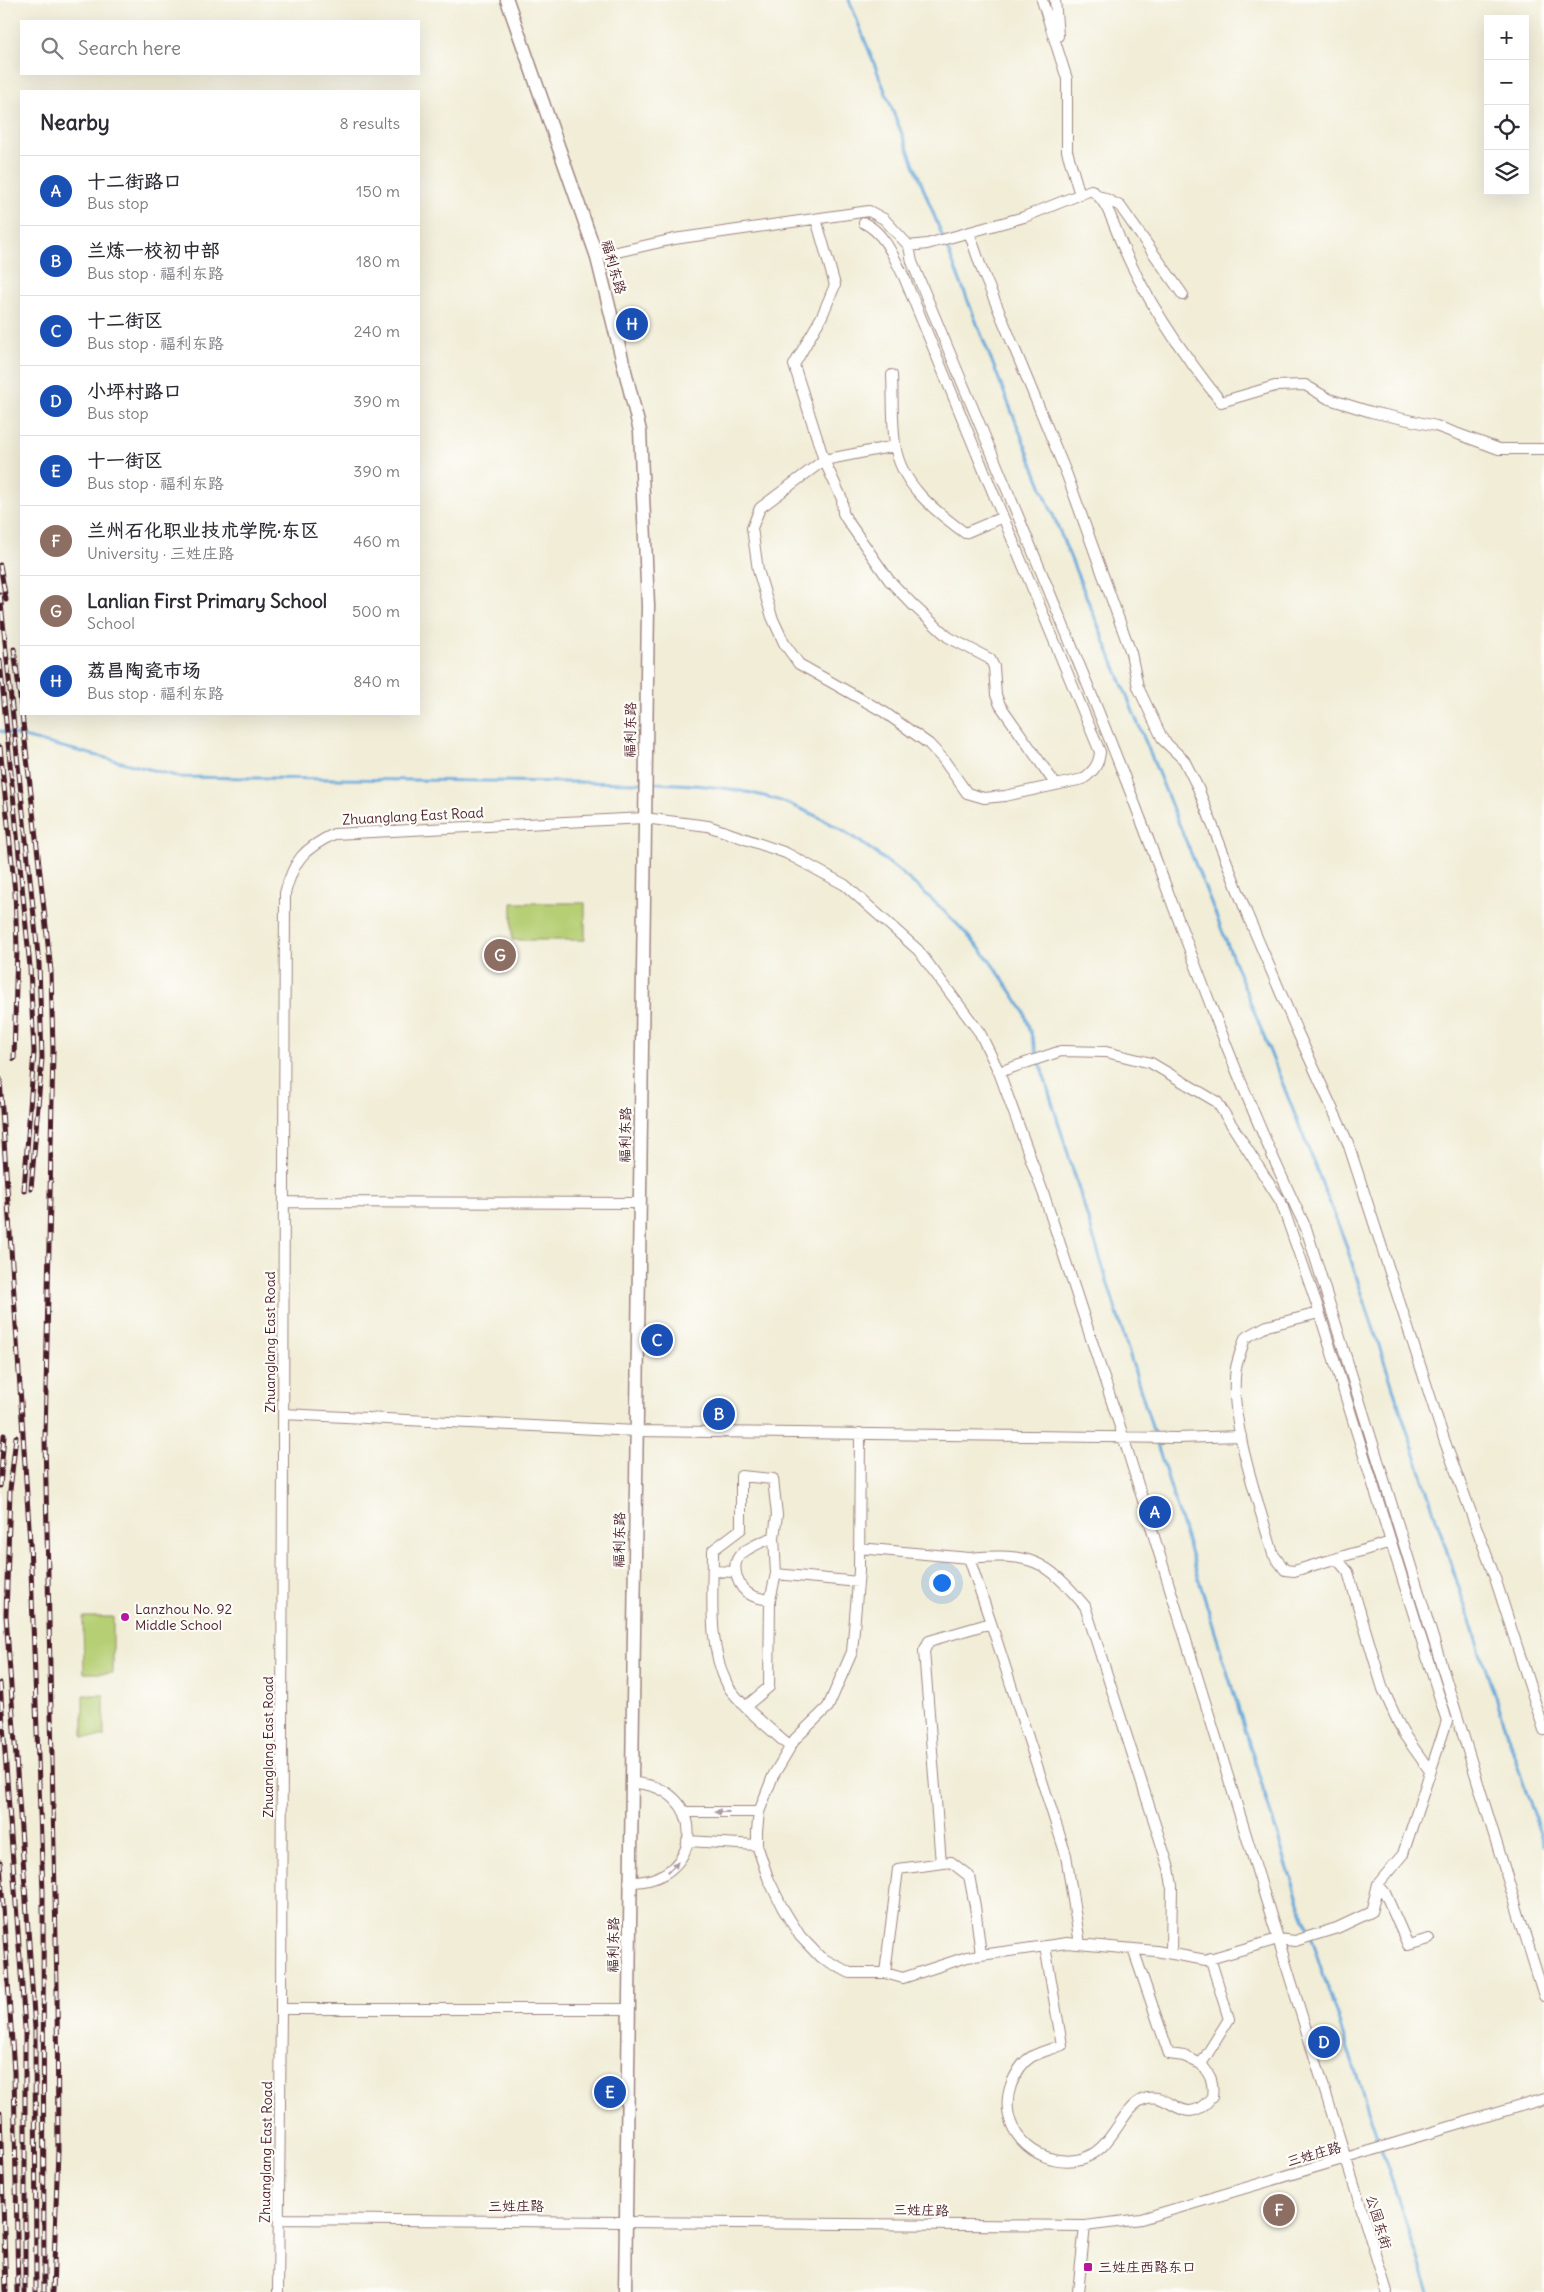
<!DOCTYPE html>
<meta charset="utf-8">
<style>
body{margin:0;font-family:Delius,"LXGW WenKai TC",sans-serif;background:#f7f7f7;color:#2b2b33}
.controls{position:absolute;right:15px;top:15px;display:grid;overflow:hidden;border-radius:0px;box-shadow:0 5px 20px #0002}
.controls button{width:45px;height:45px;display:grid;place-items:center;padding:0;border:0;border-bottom:1px solid #e1e1e2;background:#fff;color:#2b2b33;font:25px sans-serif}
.you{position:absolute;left:941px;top:1582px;width:18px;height:18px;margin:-12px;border:4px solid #fff;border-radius:50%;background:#1a73e8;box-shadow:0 0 0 8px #1a73e833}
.badge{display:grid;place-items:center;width:32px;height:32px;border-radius:50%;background:#d93025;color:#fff;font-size:16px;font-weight:700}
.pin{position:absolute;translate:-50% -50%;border:2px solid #fff;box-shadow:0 1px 5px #0006}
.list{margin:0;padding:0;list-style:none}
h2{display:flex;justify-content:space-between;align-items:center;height:65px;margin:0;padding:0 20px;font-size:21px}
h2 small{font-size:16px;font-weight:400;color:#7c7c81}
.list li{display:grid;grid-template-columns:32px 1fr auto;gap:15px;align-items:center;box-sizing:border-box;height:70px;padding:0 20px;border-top:1px solid #e1e1e2}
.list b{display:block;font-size:19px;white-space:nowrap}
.list p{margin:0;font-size:16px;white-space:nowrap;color:#7c7c81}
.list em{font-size:16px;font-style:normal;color:#7c7c81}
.icon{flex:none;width:28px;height:28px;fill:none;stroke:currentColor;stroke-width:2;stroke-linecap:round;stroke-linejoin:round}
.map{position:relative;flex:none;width:1544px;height:2292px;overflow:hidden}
.search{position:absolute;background:#fff;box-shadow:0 5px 20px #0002;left:20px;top:20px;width:400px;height:55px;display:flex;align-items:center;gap:12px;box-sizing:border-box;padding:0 18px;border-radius:0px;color:#7c7c81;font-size:19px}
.panel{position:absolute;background:#fff;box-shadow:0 5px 20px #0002;left:20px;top:90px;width:400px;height:625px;border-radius:0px}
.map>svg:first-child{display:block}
.green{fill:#b6cf75;stroke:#807750}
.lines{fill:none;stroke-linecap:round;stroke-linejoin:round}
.stream{stroke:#67a8da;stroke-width:3}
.minor-casing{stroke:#9e8681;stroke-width:12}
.major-casing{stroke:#9e8681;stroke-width:15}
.minor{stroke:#fff;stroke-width:10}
.major{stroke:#fff;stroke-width:12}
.rail-casing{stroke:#4a1f2b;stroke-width:5}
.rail{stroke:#fdfcf7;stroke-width:3;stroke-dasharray:9;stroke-linecap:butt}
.oneway{fill:#ae9aa0}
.poi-dot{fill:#b5179e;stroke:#fdfcf7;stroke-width:2}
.labels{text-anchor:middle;stroke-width:4.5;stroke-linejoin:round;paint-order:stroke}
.street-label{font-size:14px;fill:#4a1f2b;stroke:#fdfcf7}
.poi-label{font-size:14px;fill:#4a1f2b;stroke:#fdfcf7;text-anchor:start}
</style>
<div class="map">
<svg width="1544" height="2292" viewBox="0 0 1544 2292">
<rect width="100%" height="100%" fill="#fdfcf7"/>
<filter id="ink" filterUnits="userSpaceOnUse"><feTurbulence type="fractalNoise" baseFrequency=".02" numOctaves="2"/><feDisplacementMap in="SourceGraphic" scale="10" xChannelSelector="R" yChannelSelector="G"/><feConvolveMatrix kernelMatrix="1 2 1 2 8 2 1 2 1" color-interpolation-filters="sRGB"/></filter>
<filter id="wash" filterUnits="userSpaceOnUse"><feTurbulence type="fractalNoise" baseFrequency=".0096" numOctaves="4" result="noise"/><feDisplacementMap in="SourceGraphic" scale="20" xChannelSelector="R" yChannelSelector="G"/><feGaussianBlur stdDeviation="1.12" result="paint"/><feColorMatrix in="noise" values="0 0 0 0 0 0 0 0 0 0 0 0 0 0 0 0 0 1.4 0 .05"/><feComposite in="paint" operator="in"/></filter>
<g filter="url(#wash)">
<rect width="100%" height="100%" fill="#f1edd7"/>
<!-- green -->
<path class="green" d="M512 903H585V940H512Z
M83 1617H113V1673H84Z
M83 1695H104V1737H83Z"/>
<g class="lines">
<!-- stream -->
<path class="stream" d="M849 0 1038 478 1210 900 1344 1239 1544 1846
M0 731 180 777 642 783
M648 783C700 784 754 788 801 809 863 835 936 898 980 949 996 967 1010 990 1024 1011L1286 1863 1429 2292"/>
</g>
</g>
<g filter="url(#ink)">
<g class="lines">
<!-- minor casing -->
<g class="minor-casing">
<path id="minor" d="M1042 0 1067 79V151L1080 195
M1055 0 1058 36
M1102 197 1120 206 1183 295
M816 219 835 285 822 316 794 365 824 460 842 499 843 513 847 520 889 580 913 605 948 637 990 659 994 667 996 695 1000 705 1056 785
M864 223C885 233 894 258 904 277L1100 752C1099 764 1094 771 1083 779L1005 796 984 798 967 793 943 759 929 744 884 712 799 664 784 643 772 617 758 570 752 528 760 508 824 460 895 446
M969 232 982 270 1067 475 1131 653 1138 687 1163 740 1184 760 1198 788 1247 914 1297 1031 1348 1143 1445 1442 1495 1578 1544 1730
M909 246 912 262C984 436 1059 610 1128 786 1185 934 1236 1085 1306 1228L1544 1996
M596 254 617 252 674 239 869 211 884 219 909 246 927 244 1024 217 1091 190C1108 201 1113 224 1121 242 1145 300 1182 353 1221 402L1275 386 1305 385 1329 399 1371 412 1436 426 1499 449H1544
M892 375C893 398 892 422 895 444 900 484 935 511 965 533L1003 517
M285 1202 639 1203
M1319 1313 1267 1326 1245 1338C1242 1348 1238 1358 1236 1368 1228 1420 1259 1503 1273 1554L1285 1570 1294 1571 1391 1542
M283 1414 636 1431 1177 1438 1241 1436
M860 1433 859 1571 852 1652 828 1707 795 1739 773 1776 759 1812 757 1831V1845L768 1878 782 1907 800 1936 820 1957 850 1973H885L903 1978 967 1957 1067 1943 1156 1951 1206 1960 1278 1939 1295 1941 1337 1928 1371 1912 1378 1884 1403 1854 1447 1721 1316 1302 1281 1202 1217 1102 1151 1063 1106 1052 1061 1051 999 1072
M859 1548 969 1558 991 1623
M969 1558C1031 1553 1045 1559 1085 1606L1169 1868 1172 1886 1171 1953
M1337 1559 1348 1572 1383 1689 1403 1733 1430 1771
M713 1571 735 1572
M770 1600C764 1599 756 1598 751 1595 738 1589 730 1566 740 1555 750 1546 762 1542 774 1537
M745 1707C740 1700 732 1693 728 1686 707 1646 713 1594 713 1550L741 1529V1476L773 1479 777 1515 774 1537 776 1574
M790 1747 745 1707 769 1687 770 1600 776 1574 858 1582
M684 1812H759
M687 1841 757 1845
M941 1863 924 1651 929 1641 991 1623 1066 1855 1080 1944
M629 1882C707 1883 709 1784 631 1783
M1378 1884 1385 1893 1408 1945 1429 1939
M1045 1946 1062 2045C1052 2049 1040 2052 1031 2057 1021 2063 1015 2075 1011 2085 996 2127 1033 2166 1076 2160 1113 2155 1120 2107 1144 2099 1171 2089 1183 2132 1212 2097 1214 2082 1211 2076 1201 2064
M1133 1949 1169 2054 1184 2056 1201 2064 1229 2019 1210 1958
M885 1973 898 1869 951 1862 969 1876 975 1906 981 1955
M281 2009H627
M279 2219 1085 2226 1141 2219 1544 2099
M278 2292 281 2009 285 893C294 860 303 849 334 834L644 818 708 826 786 853 845 885 918 950 980 1033 999 1072 1044 1195 1123 1436 1387 2292
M1078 2292 1085 2226"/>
</g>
<!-- major casing -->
<g class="major-casing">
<path id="major" d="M507 0 596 254 640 431 648 605 625 2292"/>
</g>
<!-- minor -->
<use href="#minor" class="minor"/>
<!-- major -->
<use href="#major" class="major"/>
<!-- rail casing -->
<g class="rail-casing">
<path id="rail" d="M0 565 6 600
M0 594 39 964 42 1058 31 1189
M14 649 21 705
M0 661 30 967 34 1052 24 1191
M22 714 51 971 53 1050 45 1439 57 1986 58 2150 53 2292
M0 747 15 892 17 947 14 1059
M0 1079 30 1542 43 1892 44 2292
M16 1437 10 1490 6 1615 35 2029 36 2292
M0 1486 4 1435
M0 1683 25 2028V2292
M0 1862 14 2072 18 2292
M0 2113 6 2292"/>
</g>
<!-- rail -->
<use href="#rail" class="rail"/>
</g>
<!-- one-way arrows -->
<defs><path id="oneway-solid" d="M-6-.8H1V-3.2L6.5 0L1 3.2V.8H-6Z" transform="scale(1.25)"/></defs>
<g class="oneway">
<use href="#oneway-solid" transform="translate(722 1812) rotate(180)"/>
<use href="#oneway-solid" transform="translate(673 1867) rotate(-45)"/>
</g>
</g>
<!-- markers -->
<g class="poi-dot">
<circle cx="125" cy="1617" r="5"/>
<rect x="1083" y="2262" width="10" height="10" rx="2.5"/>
</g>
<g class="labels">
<!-- street labels -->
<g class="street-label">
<text transform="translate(614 267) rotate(74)" y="5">福利东路</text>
<text transform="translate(630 730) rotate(-89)" y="5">福利东路</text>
<text transform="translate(413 816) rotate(-3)" y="5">Zhuanglang East Road</text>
<text transform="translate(625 1135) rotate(-89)" y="5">福利东路</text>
<text transform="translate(270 1342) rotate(-90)" y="5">Zhuanglang East Road</text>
<text transform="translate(619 1540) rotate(-89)" y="5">福利东路</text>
<text transform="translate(268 1747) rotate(-90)" y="5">Zhuanglang East Road</text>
<text transform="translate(613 1945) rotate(-89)" y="5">福利东路</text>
<text transform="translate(266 2152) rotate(-89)" y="5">Zhuanglang East Road</text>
<text transform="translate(1314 2154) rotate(-16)" y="5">三姓庄路</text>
<text x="516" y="2211">三姓庄路</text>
<text transform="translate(921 2210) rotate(1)" y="5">三姓庄路</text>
<text transform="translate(1379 2222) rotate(73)" y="5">公园东街</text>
</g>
<!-- poi labels -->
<g class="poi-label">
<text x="135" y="1614">Lanzhou No. 92<tspan x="135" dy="16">Middle School</tspan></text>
<text x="1098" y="2272">三姓庄西路东口</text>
</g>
</g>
</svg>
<div class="controls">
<button>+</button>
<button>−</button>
<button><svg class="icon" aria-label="locate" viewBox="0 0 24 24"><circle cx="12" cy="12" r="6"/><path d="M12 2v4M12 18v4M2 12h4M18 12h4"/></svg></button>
<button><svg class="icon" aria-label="layers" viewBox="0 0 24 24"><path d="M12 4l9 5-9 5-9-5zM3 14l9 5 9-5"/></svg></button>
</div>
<div class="you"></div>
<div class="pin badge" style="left:1155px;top:1512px;background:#1a4fb4">A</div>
<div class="pin badge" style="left:719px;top:1414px;background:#1a4fb4">B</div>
<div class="pin badge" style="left:657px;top:1340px;background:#1a4fb4">C</div>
<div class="pin badge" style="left:1324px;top:2042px;background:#1a4fb4">D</div>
<div class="pin badge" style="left:610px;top:2092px;background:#1a4fb4">E</div>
<div class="pin badge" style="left:1279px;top:2210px;background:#8d6e63">F</div>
<div class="pin badge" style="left:500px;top:955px;background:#8d6e63">G</div>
<div class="pin badge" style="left:632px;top:324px;background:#1a4fb4">H</div>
<div class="search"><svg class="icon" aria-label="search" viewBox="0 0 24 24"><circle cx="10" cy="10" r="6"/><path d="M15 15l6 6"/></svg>Search here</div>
<section class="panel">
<h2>Nearby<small>8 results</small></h2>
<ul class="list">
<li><span class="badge" style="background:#1a4fb4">A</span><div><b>十二街路口</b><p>Bus stop</p></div><em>150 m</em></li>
<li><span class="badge" style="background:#1a4fb4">B</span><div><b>兰炼一校初中部</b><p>Bus stop · 福利东路</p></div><em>180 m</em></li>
<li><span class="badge" style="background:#1a4fb4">C</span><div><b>十二街区</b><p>Bus stop · 福利东路</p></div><em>240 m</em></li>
<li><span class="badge" style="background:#1a4fb4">D</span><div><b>小坪村路口</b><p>Bus stop</p></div><em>390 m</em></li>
<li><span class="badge" style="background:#1a4fb4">E</span><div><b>十一街区</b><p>Bus stop · 福利东路</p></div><em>390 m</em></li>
<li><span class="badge" style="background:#8d6e63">F</span><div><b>兰州石化职业技术学院·东区</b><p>University · 三姓庄路</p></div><em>460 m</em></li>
<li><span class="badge" style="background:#8d6e63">G</span><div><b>Lanlian First Primary School</b><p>School</p></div><em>500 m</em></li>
<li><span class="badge" style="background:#1a4fb4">H</span><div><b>荔昌陶瓷市场</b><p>Bus stop · 福利东路</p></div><em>840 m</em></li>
</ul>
</section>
</div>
